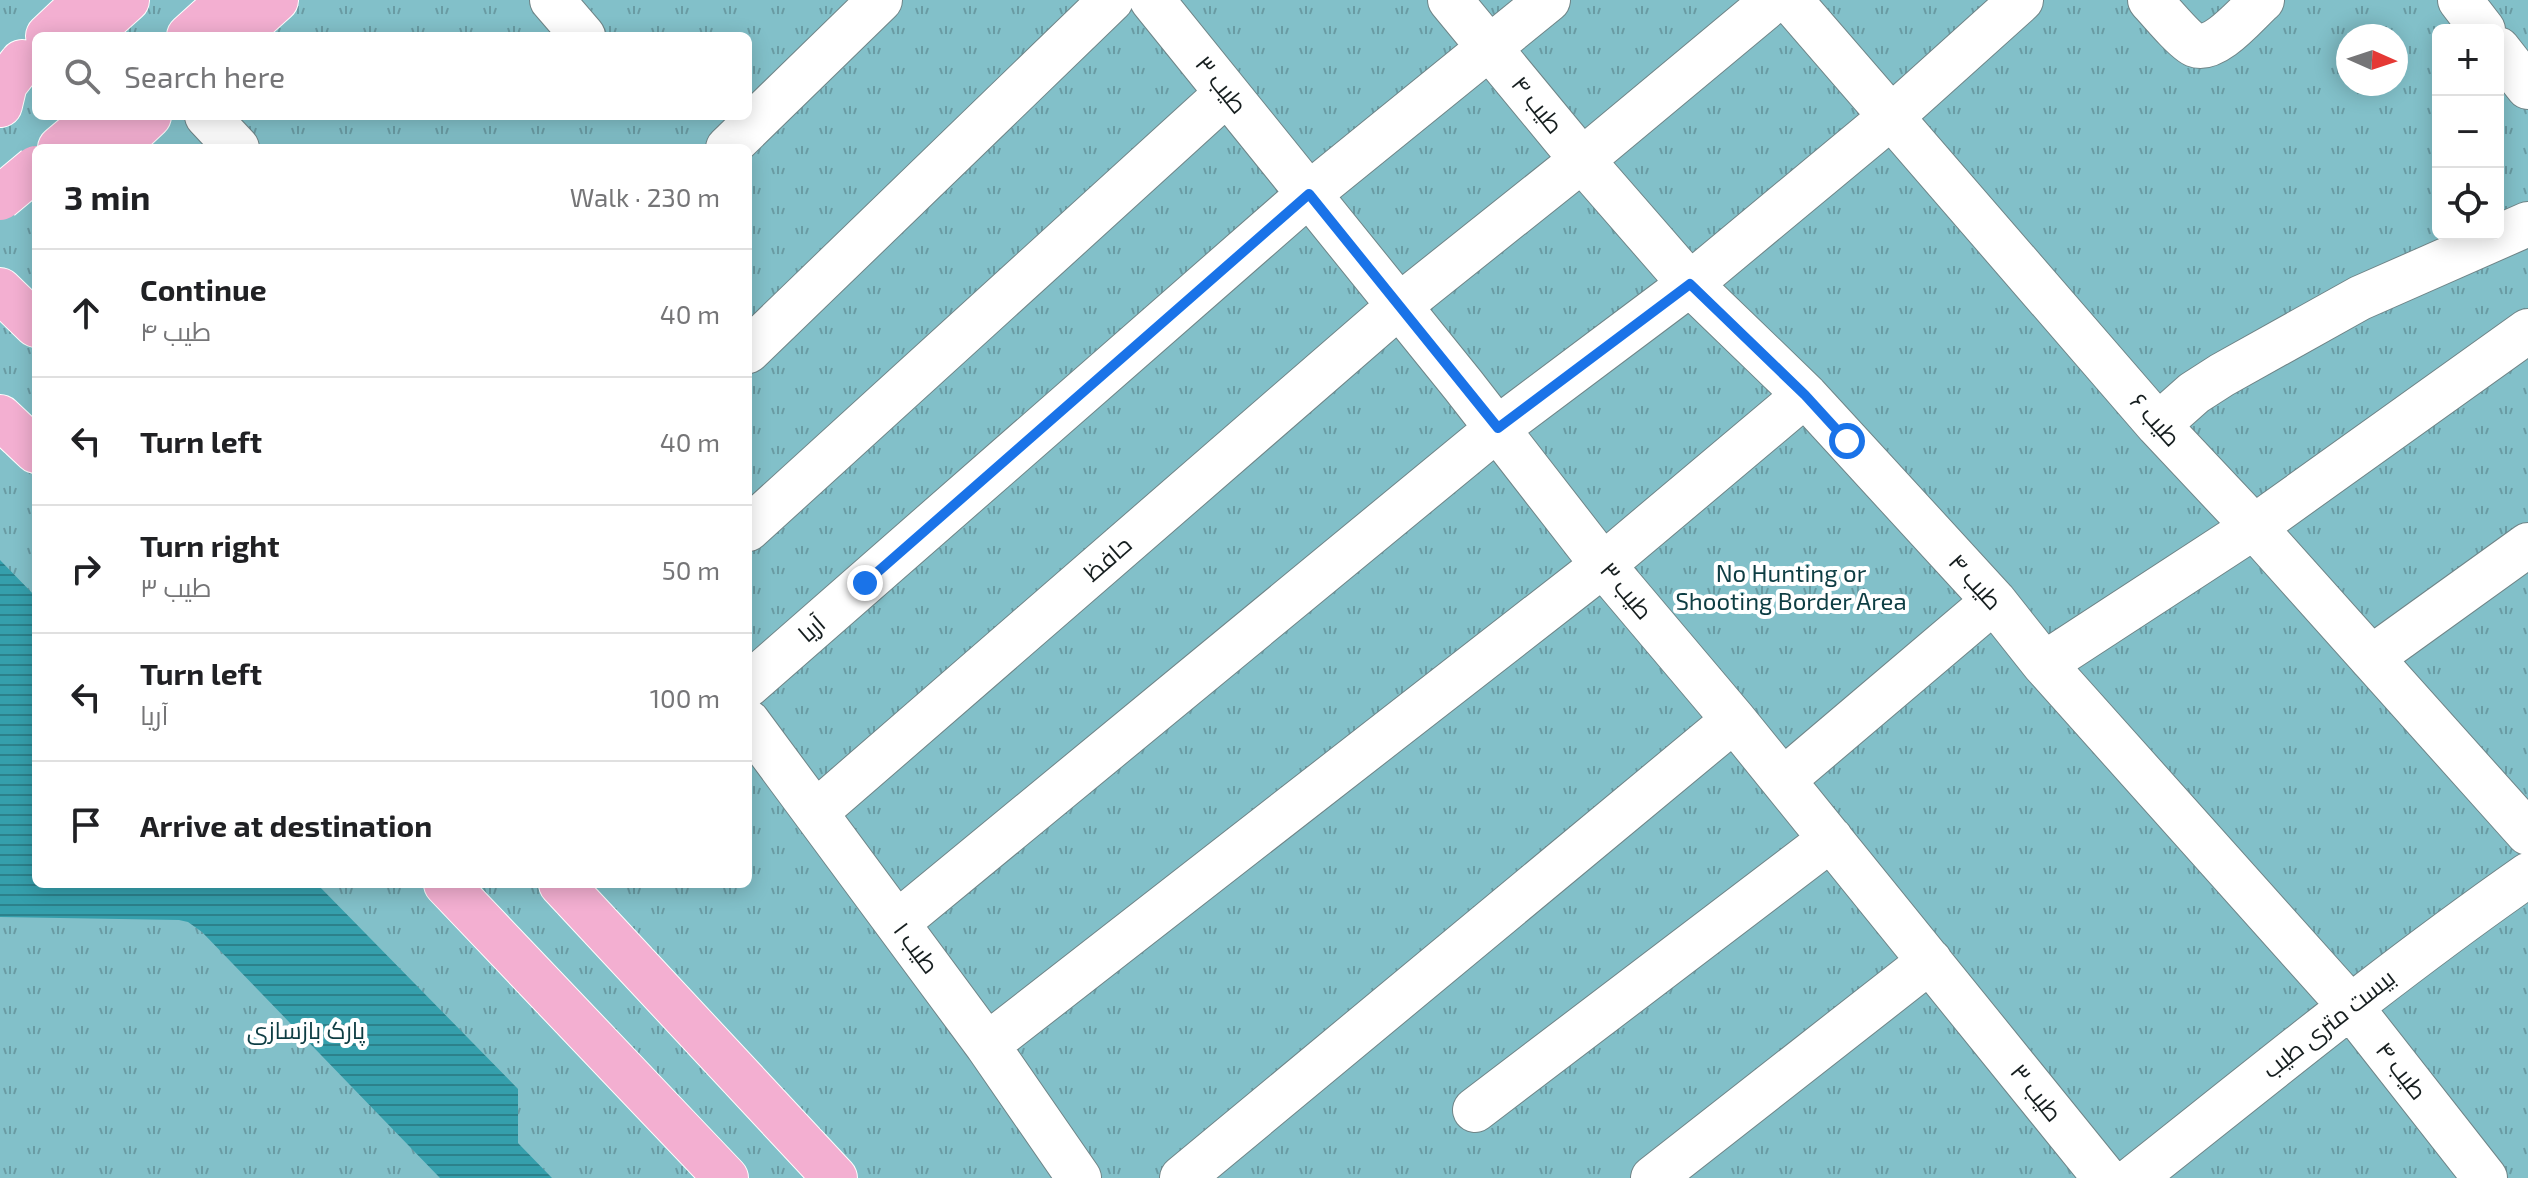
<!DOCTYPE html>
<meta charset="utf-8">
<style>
body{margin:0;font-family:"Exo 2",Cairo,sans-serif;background:#f6f6f6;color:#202124}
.controls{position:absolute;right:24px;top:24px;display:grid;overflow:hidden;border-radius:12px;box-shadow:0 4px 20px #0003}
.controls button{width:72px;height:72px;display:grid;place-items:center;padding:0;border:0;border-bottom:2px solid #e0e0e0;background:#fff;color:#202124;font:40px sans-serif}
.compass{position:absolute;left:2336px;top:24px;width:72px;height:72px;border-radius:50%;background:#fff;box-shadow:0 4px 20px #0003;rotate:93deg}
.stop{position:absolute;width:24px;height:24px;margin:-18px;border:6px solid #1a73e8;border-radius:50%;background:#fff}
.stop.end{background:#1a73e8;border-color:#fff;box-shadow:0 2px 8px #0008}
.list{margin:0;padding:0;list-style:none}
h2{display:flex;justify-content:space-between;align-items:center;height:104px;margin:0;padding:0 32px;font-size:34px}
h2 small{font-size:26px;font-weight:400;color:#757577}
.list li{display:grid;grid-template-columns:52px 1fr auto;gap:24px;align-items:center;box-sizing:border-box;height:128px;padding:0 32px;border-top:2px solid #e0e0e0}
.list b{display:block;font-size:30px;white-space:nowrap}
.list p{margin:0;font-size:26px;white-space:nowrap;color:#757577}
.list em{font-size:26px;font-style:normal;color:#757577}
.icon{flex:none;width:44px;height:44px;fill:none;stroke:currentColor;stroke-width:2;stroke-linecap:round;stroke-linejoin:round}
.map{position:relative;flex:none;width:2528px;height:1178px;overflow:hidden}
.search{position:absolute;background:#fff;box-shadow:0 4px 20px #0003;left:32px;top:32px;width:720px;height:88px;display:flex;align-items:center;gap:20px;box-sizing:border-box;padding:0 28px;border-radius:12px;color:#757577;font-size:30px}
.panel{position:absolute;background:#fff;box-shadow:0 4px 20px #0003;left:32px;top:144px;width:720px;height:744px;border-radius:12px}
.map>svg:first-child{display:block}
.park{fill:url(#park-tufts);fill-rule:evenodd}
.water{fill:url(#water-rules)}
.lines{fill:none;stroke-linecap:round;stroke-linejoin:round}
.minor-casing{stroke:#6f8487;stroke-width:46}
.major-casing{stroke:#fff;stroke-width:46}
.minor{stroke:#fff;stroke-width:44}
.major{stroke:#f3afd1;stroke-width:44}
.major-bridge-casing{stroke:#fff;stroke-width:46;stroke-linecap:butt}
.major-bridge{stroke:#f3afd1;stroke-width:44}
.route{stroke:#1a73e8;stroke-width:10}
.labels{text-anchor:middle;stroke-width:8;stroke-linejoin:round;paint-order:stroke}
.street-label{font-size:24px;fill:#161e1f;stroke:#fff}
.park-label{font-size:24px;fill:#0d3d43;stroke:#fff}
</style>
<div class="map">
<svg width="2528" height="1178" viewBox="0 0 2528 1178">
<defs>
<pattern id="park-tufts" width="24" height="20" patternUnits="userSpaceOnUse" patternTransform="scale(2)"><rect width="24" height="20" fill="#82c0c9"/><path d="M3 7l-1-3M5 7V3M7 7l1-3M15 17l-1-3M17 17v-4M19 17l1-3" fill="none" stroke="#699ba3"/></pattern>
<pattern id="water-rules" width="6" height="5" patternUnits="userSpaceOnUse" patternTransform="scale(2)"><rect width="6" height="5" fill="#359fac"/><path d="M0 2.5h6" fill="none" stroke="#2c818b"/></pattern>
</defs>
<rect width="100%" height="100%" fill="#d2e9ec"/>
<!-- park -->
<path class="park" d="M0 0H2528V1178H0ZM2438 30H2498V234H2438ZM36 36H748V116H36ZM2348 36H2396V84H2348ZM36 148H748V884H36Z"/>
<!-- water -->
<path class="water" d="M0 560 36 597V884H317L518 1089V1143L552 1178H440L202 932 188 922 179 920 0 917Z"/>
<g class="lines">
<!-- minor casing -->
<g class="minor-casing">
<path id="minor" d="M552 0 583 36
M1152 0 1463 385 1603 565 1734 720 2105 1178
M1450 0 1582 160 1690 284 1805 395 1994 601 2044 664 2350 1006 2485 1178
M1790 0 2158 425 2254 527 2528 833
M2150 0C2159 10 2185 41 2195 45 2215 53 2248 12 2262 0
M2460 0 2483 30
M2498 49 2528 87
M207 116 237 148
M728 148 880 0
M748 351 1111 0
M2158 425 2194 393 2222 375 2360 298 2528 224
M748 529 1227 93
M2371 658 2528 545
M2044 664 2254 527 2528 331
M748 685 1309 194 1548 0
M748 722 987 1045 1079 1178
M1783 780 1994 601
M816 812 1399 306 1582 160 1774 0
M897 923 1498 428 1690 284 1891 117 2021 0
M987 1045 1603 565 1805 395
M1475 1110 1831 839
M1182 1178 1734 720
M1653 1178 1930 961
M2134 1178C2264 1075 2392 970 2528 875"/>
</g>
<!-- major casing -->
<g class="major-casing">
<path id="major" d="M48 36 86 0
M87 36 127 0
M189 36 229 0
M236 36 276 0
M0 105 5 84 22 62
M60 148 98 116
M115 148 149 116
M0 290 36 325
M0 417 36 451
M446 884 726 1178
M561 884 835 1178"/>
</g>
<!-- minor -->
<use href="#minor" class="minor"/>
<!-- major -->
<use href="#major" class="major"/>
<!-- major-bridge casing -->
<g class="major-bridge-casing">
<path id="major-bridge" d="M0 198 36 168"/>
</g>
<!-- major-bridge -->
<use href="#major-bridge" class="major-bridge"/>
</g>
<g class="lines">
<!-- route -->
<path class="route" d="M865 583 1309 194 1498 428 1690 284 1805 395 1847 441"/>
</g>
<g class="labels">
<!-- street labels -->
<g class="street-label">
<text transform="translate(1221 85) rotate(51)" y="8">طیب ۳</text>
<text transform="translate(1537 105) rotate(51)" y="8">طیب ۴</text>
<text transform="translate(2155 420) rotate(48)" y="8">طیب ۶</text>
<text transform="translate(1108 559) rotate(-41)" y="8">حافظ</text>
<text transform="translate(1975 582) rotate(48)" y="8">طیب ۴</text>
<text transform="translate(1626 591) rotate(50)" y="8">طیب ۳</text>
<text transform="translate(812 629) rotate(-41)" y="8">آریا</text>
<text transform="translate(916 948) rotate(53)" y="8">طیب ۱</text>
<text transform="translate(2329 1024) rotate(-38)" y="8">بیست متری طیب</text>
<text transform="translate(2401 1071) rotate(52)" y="8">طیب ۴</text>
<text transform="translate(2036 1093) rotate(51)" y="8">طیب ۳</text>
</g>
<!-- park labels -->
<g class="park-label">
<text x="1791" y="582">No Hunting or<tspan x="1791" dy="28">Shooting Border Area</tspan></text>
<text x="306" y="1039">پارک بازسازی</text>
</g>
</g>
</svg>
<div class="controls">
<button>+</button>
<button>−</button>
<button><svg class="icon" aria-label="locate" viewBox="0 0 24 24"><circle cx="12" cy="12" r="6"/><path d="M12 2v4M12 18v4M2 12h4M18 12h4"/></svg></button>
</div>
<svg class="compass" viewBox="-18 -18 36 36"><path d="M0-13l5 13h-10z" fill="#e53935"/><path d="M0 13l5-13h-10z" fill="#757577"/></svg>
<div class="stop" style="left:1847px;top:441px"></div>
<div class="stop end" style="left:865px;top:583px"></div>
<div class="search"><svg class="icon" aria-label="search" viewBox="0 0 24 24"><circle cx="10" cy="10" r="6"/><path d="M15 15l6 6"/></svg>Search here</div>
<section class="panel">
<h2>3 min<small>Walk · 230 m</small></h2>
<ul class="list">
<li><svg class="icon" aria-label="ahead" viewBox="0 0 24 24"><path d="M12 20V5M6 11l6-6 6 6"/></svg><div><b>Continue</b><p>طیب ۴</p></div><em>40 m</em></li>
<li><svg class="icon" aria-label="left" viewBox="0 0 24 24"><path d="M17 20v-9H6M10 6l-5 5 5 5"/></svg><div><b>Turn left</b></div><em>40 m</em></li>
<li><svg class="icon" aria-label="right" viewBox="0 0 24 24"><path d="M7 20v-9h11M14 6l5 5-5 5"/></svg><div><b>Turn right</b><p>طیب ۳</p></div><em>50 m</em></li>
<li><svg class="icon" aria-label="left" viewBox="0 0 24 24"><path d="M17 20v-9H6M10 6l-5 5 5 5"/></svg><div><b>Turn left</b><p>آریا</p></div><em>100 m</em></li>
<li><svg class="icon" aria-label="arrive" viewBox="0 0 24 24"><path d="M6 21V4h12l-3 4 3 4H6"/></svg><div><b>Arrive at destination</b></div></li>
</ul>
</section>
</div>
